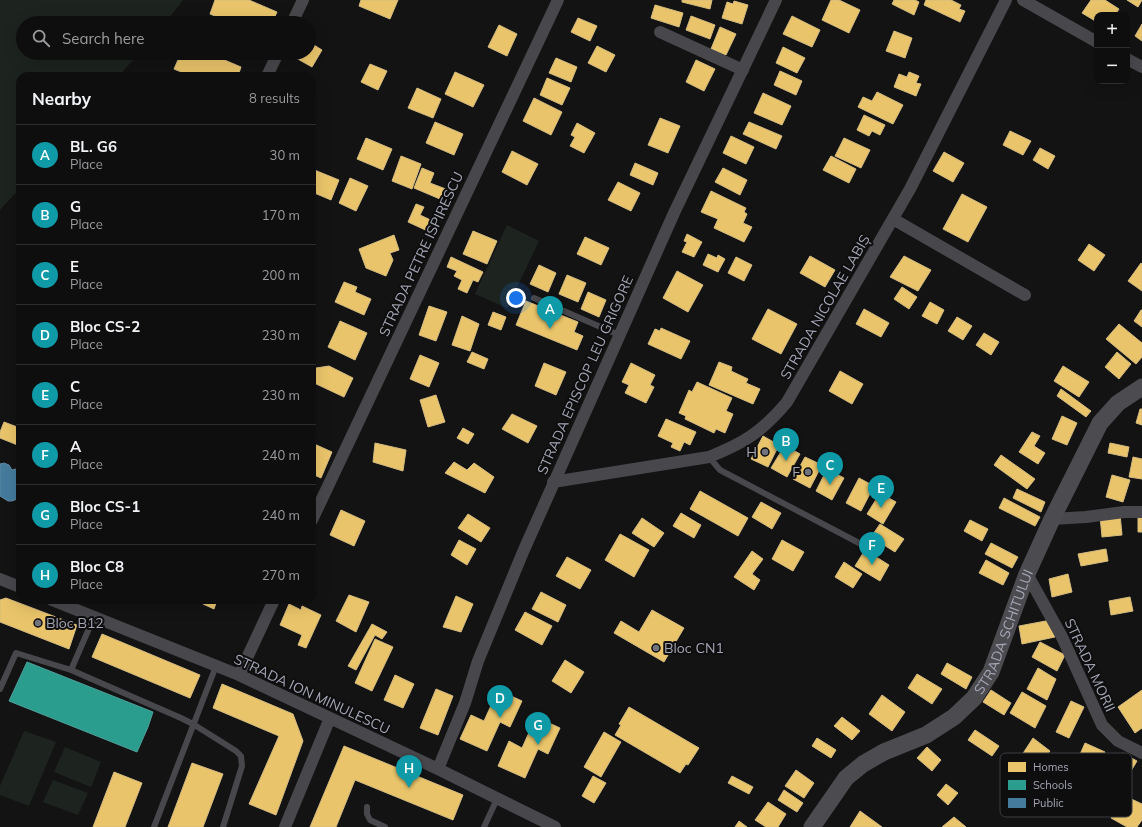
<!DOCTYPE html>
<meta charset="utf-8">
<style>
body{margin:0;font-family:Mulish,sans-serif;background:#171718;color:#f1f3f6}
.controls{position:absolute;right:12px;top:12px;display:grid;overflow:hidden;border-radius:8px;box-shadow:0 4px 16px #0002}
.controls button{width:36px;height:36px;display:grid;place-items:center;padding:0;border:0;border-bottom:1px solid #2e2e2f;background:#0e0e0f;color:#f1f3f6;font:20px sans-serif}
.you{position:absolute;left:516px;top:298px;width:14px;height:14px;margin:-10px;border:3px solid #fff;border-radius:50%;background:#1a73e8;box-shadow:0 0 0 6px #1a73e833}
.badge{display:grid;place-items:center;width:26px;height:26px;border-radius:50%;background:#1a73e8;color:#fff;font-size:13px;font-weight:700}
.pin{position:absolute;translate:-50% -33px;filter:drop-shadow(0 1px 2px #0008)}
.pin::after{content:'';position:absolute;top:21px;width:14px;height:12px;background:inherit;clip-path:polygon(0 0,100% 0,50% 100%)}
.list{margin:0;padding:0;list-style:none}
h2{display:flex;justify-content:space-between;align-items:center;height:52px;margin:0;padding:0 16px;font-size:17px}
h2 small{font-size:13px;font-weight:400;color:#9b9c9e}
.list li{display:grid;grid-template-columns:26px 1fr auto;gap:12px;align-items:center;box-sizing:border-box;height:60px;padding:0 16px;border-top:1px solid #2e2e2f}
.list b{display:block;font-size:15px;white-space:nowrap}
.list p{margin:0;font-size:13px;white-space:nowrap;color:#9b9c9e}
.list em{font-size:13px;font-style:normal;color:#9b9c9e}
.icon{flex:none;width:22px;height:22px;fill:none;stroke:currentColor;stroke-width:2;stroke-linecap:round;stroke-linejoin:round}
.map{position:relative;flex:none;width:1142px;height:827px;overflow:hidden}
.search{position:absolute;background:#0e0e0f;box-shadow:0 4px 16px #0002;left:16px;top:16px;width:300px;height:44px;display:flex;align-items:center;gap:10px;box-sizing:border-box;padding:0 14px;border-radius:22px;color:#9b9c9e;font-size:15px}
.panel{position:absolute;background:#0e0e0f;box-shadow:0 4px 16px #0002;left:16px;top:72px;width:300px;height:532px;border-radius:12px}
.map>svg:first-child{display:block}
.green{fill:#1d241f}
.homes{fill:#e9c46a;stroke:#d4bb80}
.schools{fill:#2a9d8f;stroke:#4fa09a}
.public{fill:#457b9d;stroke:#6288a4}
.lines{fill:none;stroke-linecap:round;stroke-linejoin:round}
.service{stroke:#48484c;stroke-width:6}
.minor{stroke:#48484c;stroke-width:12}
.secondary{stroke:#4c4c50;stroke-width:17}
.poi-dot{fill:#71737d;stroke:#0e0e0f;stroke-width:1.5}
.labels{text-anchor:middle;stroke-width:4;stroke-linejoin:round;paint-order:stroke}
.street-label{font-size:14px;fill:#a4a6b5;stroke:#0e0e0f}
.poi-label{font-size:14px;fill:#a4a6b5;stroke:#0e0e0f;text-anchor:end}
.key{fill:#0e0e0f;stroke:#3b3c41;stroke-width:1}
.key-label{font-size:11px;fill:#a4a6b5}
</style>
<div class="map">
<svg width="1142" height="827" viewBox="0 0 1142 827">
<rect width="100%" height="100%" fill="#131314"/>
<!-- green -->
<path class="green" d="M0 0H183L165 23H23V53H139L119 76H20V188L0 210Z
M507 225 539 241 507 308 475 294Z
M24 731 56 742 29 806 0 795V786Z
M65 747 101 762 91 787 54 772Z
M53 780 88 793 78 815 43 802Z"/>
<!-- homes -->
<path class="homes" d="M215 0H249L277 12 272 23H232L210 14Z
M361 0H398L390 19 359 6Z
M682 0H712L710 9 682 2Z
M831 0H839L860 10 849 33 822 20Z
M894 0H915L919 2 914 15 892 4Z
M926 0H951L961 5 959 9 965 11 960 22 924 5Z
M1091 0H1105L1119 9 1115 15H1097V22L1082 13Z
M1127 0H1142L1138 7Z
M734 1 748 5 742 24 722 18 727 2 733 4Z
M655 5 683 13 679 27 651 18Z
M691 16 715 25 710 39 686 30Z
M792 16 820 30 812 47 783 34Z
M578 18 597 26 590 41 571 32Z
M1142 24V41L1135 36Z
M499 25 517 34 507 56 488 47Z
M720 27 736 34 726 55 711 49Z
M894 31 912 38 905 58 886 51Z
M309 42 322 50 312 67 296 58 299 53H309Z
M597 46 615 55 606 72 588 63Z
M783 47 805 58 797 73 776 63Z
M181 53H208L241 67 238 76H191L174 69Z
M556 58 577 67 571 82 549 73Z
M696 60 715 69 704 91 686 82Z
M370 64 387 71 378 90 361 82Z
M780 71 802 81 796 95 774 85Z
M455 72 484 85 473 107 445 94Z
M909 72 919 76 916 83 921 84 916 96 894 87 899 74 907 77Z
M547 78 570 88 562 105 540 95Z
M417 88 441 99 433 118 408 108Z
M877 92 903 105 893 124 858 107 863 97 872 101Z
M763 93 791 106 782 125 754 113Z
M534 98 562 112 551 135 523 121Z
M864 115 885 125 880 135 872 131 869 136 857 130Z
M660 118 680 126 668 153 648 145Z
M435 122 463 134 454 155 426 143Z
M749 122 782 136 776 149 743 134Z
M577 123 595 133 584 153 570 146 575 137 571 135Z
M1010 131 1031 141 1023 155 1003 145Z
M731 136 754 147 746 164 723 153Z
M366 138 392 149 383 170 357 159Z
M844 138 870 150 861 168 835 156Z
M1040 148 1055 156 1048 169 1033 160Z
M512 151 538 164 527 185 502 172Z
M944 152 964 163 953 182 933 171Z
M401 156 421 164 412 189 392 181Z
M831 156 856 169 849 183 823 170Z
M635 163 658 173 653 185 630 175Z
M422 168 434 173 430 183 451 191 447 202 414 188Z
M723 168 747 180 740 195 715 182Z
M312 169 339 180 331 200 312 192Z
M350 178 368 186 356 211 339 203Z
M618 182 640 193 631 211 608 200Z
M711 191 746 208 744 212 747 214 743 223 752 227 744 242 714 228 718 219 701 212Z
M962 194 987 207 968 242 943 229Z
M416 204 424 207 420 215 437 223 432 233 408 222Z
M473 231 497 241 487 264 463 254Z
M687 234 702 242 694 257 682 252 687 242 684 241Z
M394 235 399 250 390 253 393 260 386 276 366 268 359 249Z
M585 237 609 248 601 265 577 254Z
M1089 244 1105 255 1094 271 1078 260Z
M708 254 717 258 718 255 725 259 718 272 703 265Z
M810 256 835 270 825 287 800 273Z
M904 256 931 270 918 291 890 277Z
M451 257 483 272 478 282 473 280 467 293 458 289 462 280 454 276 457 271 447 267Z
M736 257 752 265 744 281 728 273Z
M1141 263 1142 264V291L1128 281Z
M539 265 556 273 548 292 530 284Z
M677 271 703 285 688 312 663 298Z
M567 275 586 283 578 302 559 294Z
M344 282 357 287 355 292 371 299 364 315 335 302Z
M902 287 917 297 909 309 894 299Z
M588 292 606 300 599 317 581 309Z
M526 301 578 322 574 332 583 336 577 350 516 325Z
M930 302 944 310 937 324 922 316Z
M429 306 447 312 436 341 419 335Z
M768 309 797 324 781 354 752 339Z
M864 309 889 323 881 337 856 324Z
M1141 310H1142V327L1134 321Z
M493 312 506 317 501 330 488 325Z
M462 316 479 324 470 351 452 345Z
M957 317 972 326 963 340 948 331Z
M340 321 367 333 355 360 328 347Z
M1119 324 1142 343V357L1136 364 1106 339Z
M661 328 690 341 681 359 648 344 655 329 660 331Z
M984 333 999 342 991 355 976 345Z
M472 352 488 359 484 369 467 362Z
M1117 352 1131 364 1119 379 1105 367Z
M420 355 439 363 429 387 410 379Z
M719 362 732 367 731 371 748 379 746 383 760 389 753 404 709 385Z
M544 363 566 372 556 395 535 386Z
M631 363 655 375 650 385 654 387 646 403 625 393 629 385 622 382Z
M329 366 353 378 344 397 312 382 316 368Z
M1063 366 1089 382 1079 397 1054 381Z
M840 371 863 384 852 404 829 391Z
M697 382 732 398 726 411 733 414 725 433 716 429 714 433 685 419 686 416 679 413 689 390 692 392Z
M1061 389 1091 411 1086 417 1057 396Z
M436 395 445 422 428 427 420 400Z
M1140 409H1142V425L1136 423Z
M512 414 537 426 528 443 502 429Z
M1062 416 1077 423 1067 445 1052 439Z
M666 419 696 432 690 445 684 442 680 451 671 447 673 443 658 436Z
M4 422 20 428V446L0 438V432Z
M463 428 474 434 468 444 457 438Z
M1032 432 1040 436 1034 446 1045 453 1038 464 1019 452Z
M763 436 779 445 768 467 751 459Z
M312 443 332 452 321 478 312 474Z
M375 443 406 450 403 471 373 462Z
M1110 443 1129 447 1127 457 1108 453Z
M785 445 800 454 787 477 771 468Z
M1001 455 1035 479 1027 489 994 465Z
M805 457 822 465 810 488 793 479Z
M1133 457 1142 459V479L1129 477Z
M454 462 467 470 474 463 494 477 485 493 445 473Z
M827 469 844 478 832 500 816 491Z
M1112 475 1130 480 1123 502 1106 497Z
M859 478 874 486 861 511 846 503Z
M1017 489 1045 502 1041 512 1013 498Z
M700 491 748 518 738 536 690 509Z
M880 493 896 502 883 524 867 514Z
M1004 498 1040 517 1035 526 999 508Z
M761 502 781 513 772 529 752 517Z
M341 510 365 521 354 546 330 535Z
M681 513 701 525 694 538 673 526Z
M468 514 490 528 481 542 458 528Z
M1120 514 1122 535 1102 537 1100 516Z
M642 518 664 533 654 547 632 533Z
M1138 518H1142V532H1138Z
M970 520 988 529 982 541 964 531Z
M880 524 904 539 895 552 871 537Z
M620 534 649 550 634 577 605 560Z
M459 540 476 549 467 565 451 555Z
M782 540 804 552 793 571 772 559Z
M991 543 1018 557 1012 568 985 554Z
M1106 549 1108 561 1081 566 1078 554Z
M865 550 889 565 880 581 855 566Z
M752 551 763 559 752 574 760 580 754 590 734 577Z
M567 557 591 570 580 589 556 576Z
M986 560 1009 573 1003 585 979 573Z
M844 562 862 574 853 588 835 577Z
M1068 574 1072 592 1052 597 1049 579Z
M541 592 566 605 558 622 532 609Z
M349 595 369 602 356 632 336 621Z
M456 596 473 604 461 632 443 627Z
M1130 597 1133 611 1111 615 1109 601Z
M6 598 77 625 69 649 0 622V600Z
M204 600H217L214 609 203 604Z
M289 604 301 610 302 606 321 615 306 648 298 645 302 635 280 625Z
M652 610 684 628 664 662 614 633 621 621 639 632Z
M525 612 552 626 542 645 515 630Z
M1051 620 1055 637 1022 644 1019 626Z
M372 624 387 632 382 639 375 635 356 670 348 666Z
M102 634 200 675 190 698 92 657Z
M375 639 393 647 372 691 355 683Z
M1040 642 1065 655 1057 671 1032 657Z
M565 660 584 672 571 693 552 681Z
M947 663 972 677 966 689 941 674Z
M1038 668 1056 679 1047 700 1027 689Z
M917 674 942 689 932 704 908 688Z
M395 675 414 684 403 708 384 700Z
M222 684 293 714 303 741 276 815 249 804 279 736 213 708Z
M436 689 453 696 438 735 420 728Z
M498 690 522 701 510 727 500 722 487 751 460 739 471 715 484 721Z
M991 690 1011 703 1004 715 983 702Z
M1142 690V728L1135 733 1118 707Z
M1022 692 1046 706 1035 728 1010 713Z
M882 695 905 712 892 731 869 714Z
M1071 701 1084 707 1069 738 1056 732Z
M629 707 699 748 688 765 686 764 680 773 615 735 621 725 619 724Z
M536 717 560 728 548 754 538 749 525 778 498 766 509 741 522 748Z
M842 717 860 731 852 740 834 726Z
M975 730 999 746 992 756 968 740Z
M604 732 621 742 601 777 584 767Z
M817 738 836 750 831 758 812 746Z
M1033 738 1050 751 1036 770 1020 758Z
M1085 743 1105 752 1094 777 1074 768Z
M344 746 463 795 453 820 355 780 336 827H310Z
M927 747 941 760 932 771 917 758Z
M1122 753 1137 761 1122 786 1104 776Z
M192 763 223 774 203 827H168Z
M796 770 814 783 804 798 785 786Z
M114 772 142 783 125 827H93Z
M593 776 606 783 594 803 582 796Z
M732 776 753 787 749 794 728 783Z
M946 784 958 793 948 805 937 795Z
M784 790 803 803 797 812 778 800Z
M1125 796 1142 804V820L1137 827H1127L1111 818Z
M768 802 786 814 778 827H766L755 820Z
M860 811 882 827H850Z
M954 817 966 827H942Z
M739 821 747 827H735Z"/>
<!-- schools -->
<path class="schools" d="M27 662 153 712 148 727 137 752 9 701Z"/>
<!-- public -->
<path class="public" d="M4 463 9 465 12 470 20 468V490L17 499 12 501H8L0 496V464Z"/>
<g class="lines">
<!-- service -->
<path class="service" d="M534 298 619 335
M709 457 720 470 859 543
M71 670 94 617
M0 689 16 653 71 670 181 718 193 724 236 751 241 756 242 766 223 827
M367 807V814L370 820 385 827
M154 827 216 666
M484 827 497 799"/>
<!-- minor -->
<path class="minor" d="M1023 0 1097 42
M292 23 303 0
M660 32 743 70
M1127 59 1142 67
M267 76 278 53
M893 219 1025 295
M553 482 709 457C744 443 762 432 787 402L910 189 1006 0
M1052 519 1086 517 1124 512H1142
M312 520 558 0
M1027 574 1062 637 1102 725 1118 741 1142 753
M0 579 20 587
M52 600 239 675 438 769 555 827
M239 675 274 600
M438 769 465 703 478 661 523 552 674 213 776 0
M285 827 330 718"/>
<!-- secondary -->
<path class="secondary" id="s1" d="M812 827 846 778 863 764 884 752 926 735 954 717 974 698 991 672 1027 574 1052 519 1100 423 1118 403 1142 387"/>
</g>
<!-- markers -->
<g class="poi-dot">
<circle cx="765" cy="452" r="4"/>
<circle cx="808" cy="472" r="4"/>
<circle cx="38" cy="623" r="4"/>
<circle cx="656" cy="648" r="4"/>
</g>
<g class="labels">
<!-- street labels -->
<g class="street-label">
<text transform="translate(421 254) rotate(-65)" y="5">STRADA PETRE ISPIRESCU</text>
<text transform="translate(825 307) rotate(-60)" y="5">STRADA NICOLAE LABIȘ</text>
<text transform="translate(585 375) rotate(-66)" y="5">STRADA EPISCOP LEU GRIGORE</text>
<text dy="5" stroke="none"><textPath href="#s1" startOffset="285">STRADA SCHITULUI</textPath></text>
<text transform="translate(1090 665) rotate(65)" y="5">STRADA MORII</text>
<text transform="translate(312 694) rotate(25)" y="5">STRADA ION MINULESCU</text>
</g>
<!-- poi labels -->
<g class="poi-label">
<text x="757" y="457">H</text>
<text x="800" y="477">F</text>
<text x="46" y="628" text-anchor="start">Bloc B12</text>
<text x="664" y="653" text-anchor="start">Bloc CN1</text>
</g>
</g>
<!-- legend -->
<rect x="1000" y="753" width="132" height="64" rx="6" class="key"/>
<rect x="1008" y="762" width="18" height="10" fill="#e9c46a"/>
<rect x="1008" y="780" width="18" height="10" fill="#2a9d8f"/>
<rect x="1008" y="798" width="18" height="10" fill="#457b9d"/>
<g class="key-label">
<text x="1033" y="771">Homes</text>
<text x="1033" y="789">Schools</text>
<text x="1033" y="807">Public</text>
</g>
</svg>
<div class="controls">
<button>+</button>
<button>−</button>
</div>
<div class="you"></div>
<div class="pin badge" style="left:550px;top:329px;background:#0f9aa8">A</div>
<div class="pin badge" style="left:786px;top:461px;background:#0f9aa8">B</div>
<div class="pin badge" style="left:830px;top:485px;background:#0f9aa8">C</div>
<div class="pin badge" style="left:500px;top:718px;background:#0f9aa8">D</div>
<div class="pin badge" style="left:881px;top:508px;background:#0f9aa8">E</div>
<div class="pin badge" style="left:872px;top:565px;background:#0f9aa8">F</div>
<div class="pin badge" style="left:538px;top:745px;background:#0f9aa8">G</div>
<div class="pin badge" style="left:409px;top:788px;background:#0f9aa8">H</div>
<div class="search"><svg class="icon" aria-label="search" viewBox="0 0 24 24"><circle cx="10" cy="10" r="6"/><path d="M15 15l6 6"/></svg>Search here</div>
<section class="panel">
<h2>Nearby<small>8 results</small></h2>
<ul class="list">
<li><span class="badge" style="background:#0f9aa8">A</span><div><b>BL. G6</b><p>Place</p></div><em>30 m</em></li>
<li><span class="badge" style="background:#0f9aa8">B</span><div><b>G</b><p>Place</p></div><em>170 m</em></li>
<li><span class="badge" style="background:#0f9aa8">C</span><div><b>E</b><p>Place</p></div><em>200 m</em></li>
<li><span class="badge" style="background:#0f9aa8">D</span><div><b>Bloc CS-2</b><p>Place</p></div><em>230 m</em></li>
<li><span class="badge" style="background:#0f9aa8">E</span><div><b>C</b><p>Place</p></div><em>230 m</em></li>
<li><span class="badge" style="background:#0f9aa8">F</span><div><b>A</b><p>Place</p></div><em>240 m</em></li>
<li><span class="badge" style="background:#0f9aa8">G</span><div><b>Bloc CS-1</b><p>Place</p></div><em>240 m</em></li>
<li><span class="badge" style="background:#0f9aa8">H</span><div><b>Bloc C8</b><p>Place</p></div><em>270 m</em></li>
</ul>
</section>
</div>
